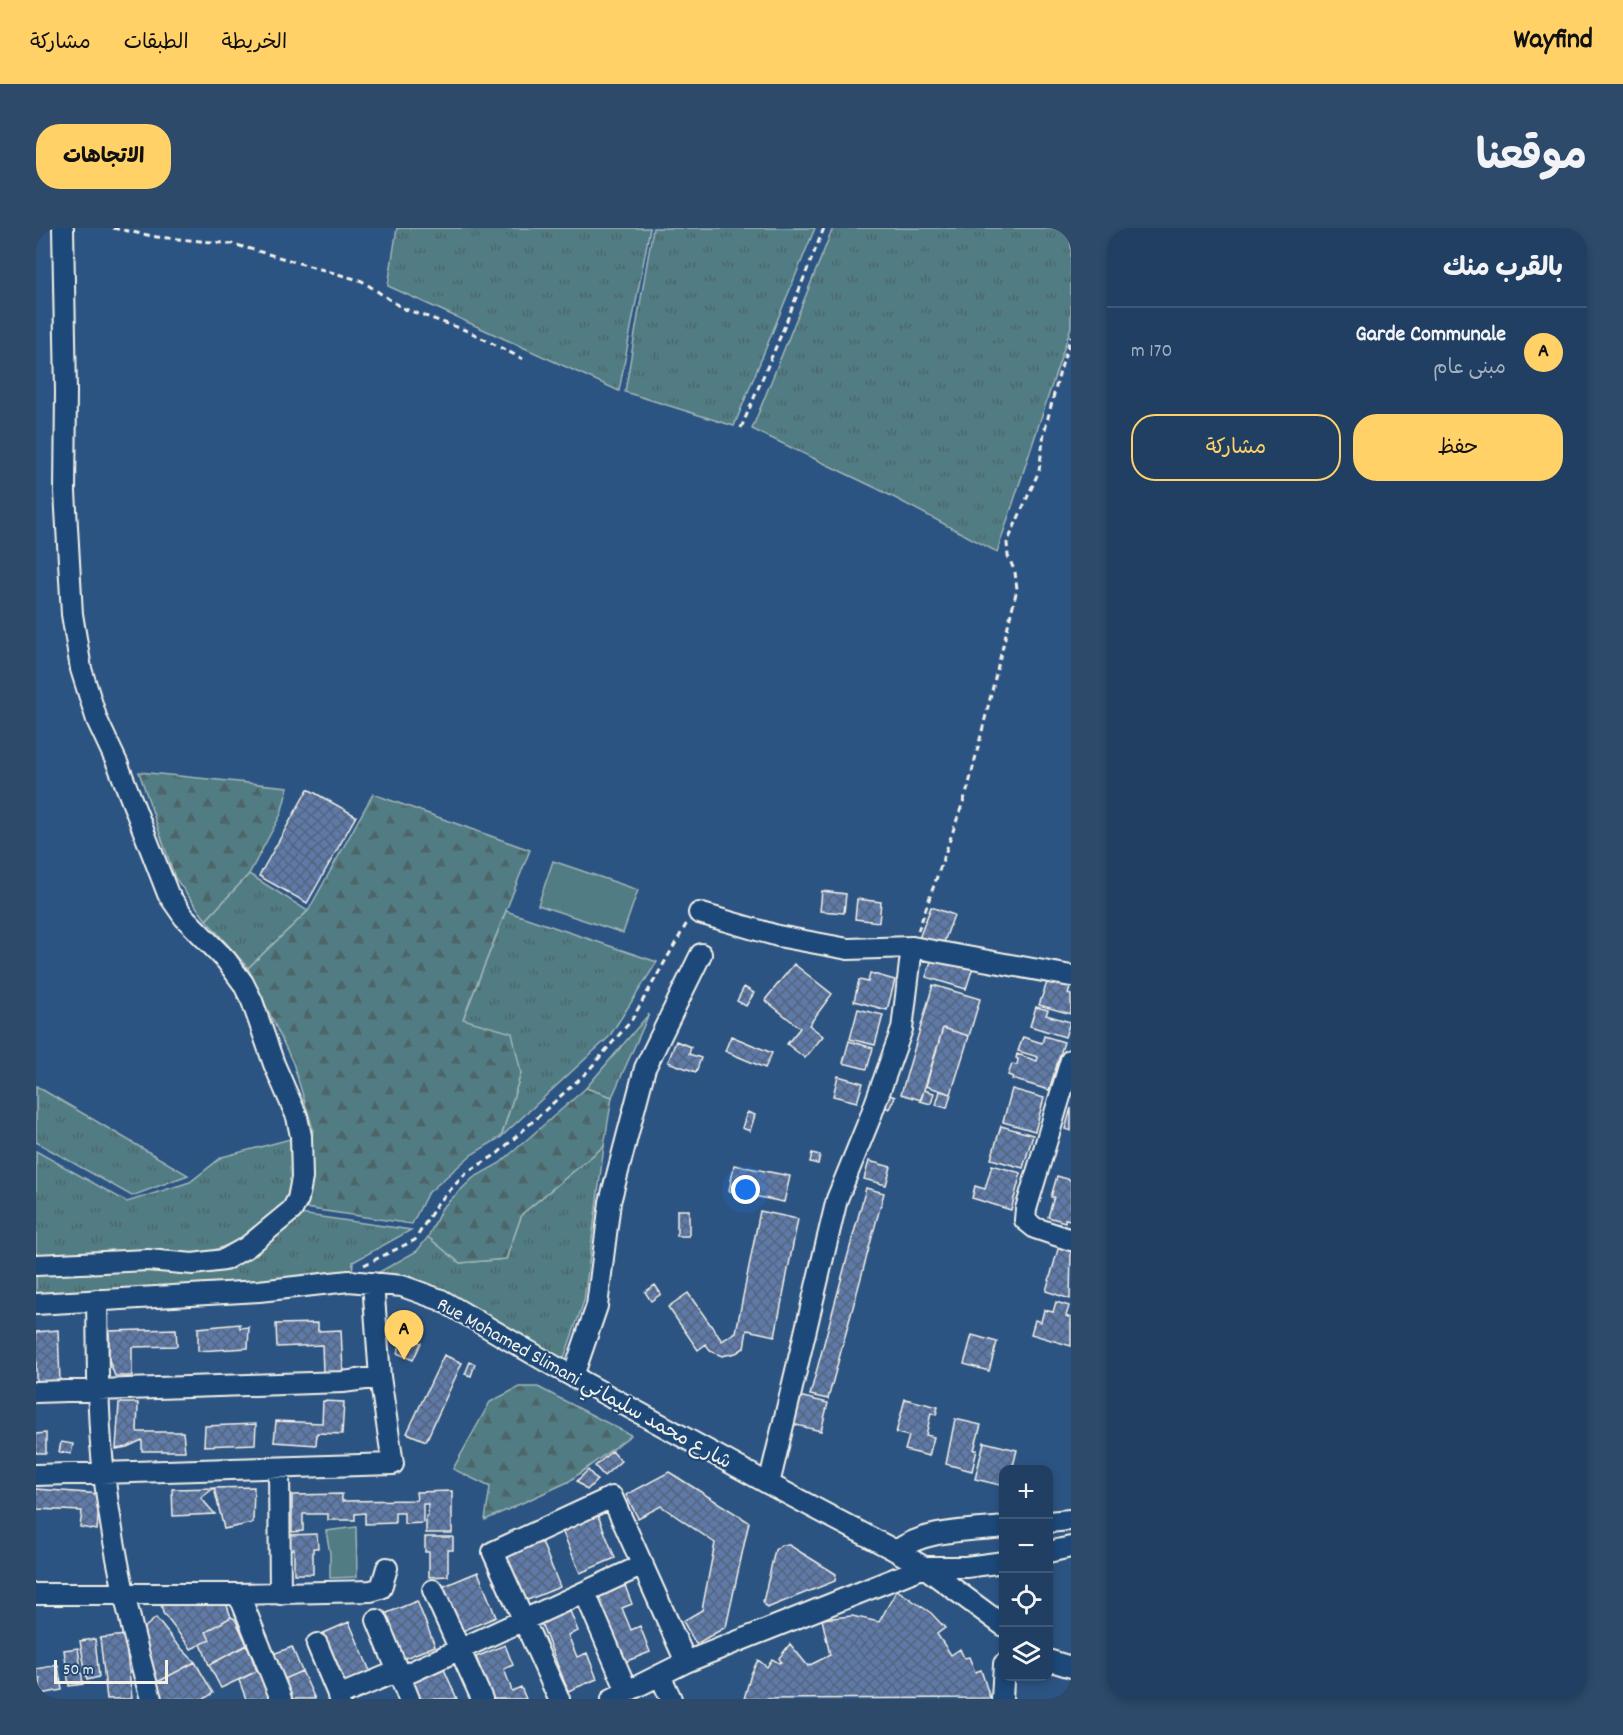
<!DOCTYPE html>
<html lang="ar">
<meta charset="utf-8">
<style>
body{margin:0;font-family:Dekko,"Playpen Sans Arabic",sans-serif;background:#2d4a6b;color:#f1f3f6;direction:rtl}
.controls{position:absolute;right:18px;bottom:18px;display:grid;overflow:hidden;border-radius:12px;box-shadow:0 3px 9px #0003}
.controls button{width:54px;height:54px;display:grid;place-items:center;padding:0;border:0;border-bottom:2px solid #3e5877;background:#213f62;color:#f1f3f6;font:30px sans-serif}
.scale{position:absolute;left:18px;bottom:15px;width:114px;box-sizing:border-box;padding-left:6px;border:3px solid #f4f1e8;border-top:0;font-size:16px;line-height:21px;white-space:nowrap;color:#f4f1e8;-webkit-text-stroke:4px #1f4a7a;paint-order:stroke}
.you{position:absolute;left:710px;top:962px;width:21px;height:21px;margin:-15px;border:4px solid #fff;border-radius:50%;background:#1a73e8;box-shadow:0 0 0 9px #1a73e833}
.badge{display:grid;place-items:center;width:39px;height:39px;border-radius:50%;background:#ffd166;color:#111;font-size:20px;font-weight:700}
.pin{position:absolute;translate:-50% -50px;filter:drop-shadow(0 2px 3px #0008)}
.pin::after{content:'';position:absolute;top:32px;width:21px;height:18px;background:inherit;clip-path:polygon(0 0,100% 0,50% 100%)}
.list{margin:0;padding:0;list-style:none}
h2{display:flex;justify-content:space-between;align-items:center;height:78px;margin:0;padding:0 24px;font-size:26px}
h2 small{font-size:20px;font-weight:400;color:#a2afbe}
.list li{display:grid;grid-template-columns:39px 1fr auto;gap:18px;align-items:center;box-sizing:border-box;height:90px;padding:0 24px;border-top:2px solid #3e5877}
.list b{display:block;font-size:22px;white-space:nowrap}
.list p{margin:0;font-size:20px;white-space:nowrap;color:#a2afbe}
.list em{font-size:20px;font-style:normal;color:#a2afbe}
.actions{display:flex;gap:12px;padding:18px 24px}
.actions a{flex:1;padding:14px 0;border:2px solid #ffd166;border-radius:24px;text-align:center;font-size:21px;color:#ffd166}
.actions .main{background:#ffd166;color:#111}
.icon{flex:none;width:33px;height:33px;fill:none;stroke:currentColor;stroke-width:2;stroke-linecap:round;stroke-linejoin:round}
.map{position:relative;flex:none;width:1035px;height:1471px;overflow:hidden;direction:ltr;border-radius:24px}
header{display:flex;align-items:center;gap:36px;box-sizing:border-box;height:84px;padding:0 30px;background:#ffd166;color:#111}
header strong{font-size:28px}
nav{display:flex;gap:33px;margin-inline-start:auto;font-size:21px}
.intro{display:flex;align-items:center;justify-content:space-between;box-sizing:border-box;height:144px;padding:0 36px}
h1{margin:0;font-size:42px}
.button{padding:15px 27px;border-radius:24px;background:#ffd166;color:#111;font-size:21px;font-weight:700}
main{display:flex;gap:36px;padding:0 36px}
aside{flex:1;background:#213f62;border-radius:24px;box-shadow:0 3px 9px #0003}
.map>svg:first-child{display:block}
.grass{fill:url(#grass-tufts);stroke:#a2b6b6;stroke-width:1.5}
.forest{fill:url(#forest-firs);stroke:#a2b6b6;stroke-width:1.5}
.green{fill:#517c84;stroke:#a2b6b6;stroke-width:1.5}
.building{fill:url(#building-cross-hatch);stroke:#f4f1e8;stroke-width:1.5}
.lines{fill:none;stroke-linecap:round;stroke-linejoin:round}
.minor-casing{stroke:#f4f1e8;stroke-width:24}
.path{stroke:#f4f1e8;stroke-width:3;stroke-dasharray:6 4.5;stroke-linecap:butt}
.minor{stroke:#1f4a7a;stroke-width:20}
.labels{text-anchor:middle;stroke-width:4.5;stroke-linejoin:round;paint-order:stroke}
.street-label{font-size:20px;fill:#f4f1e8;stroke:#1f4a7a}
</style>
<header>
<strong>Wayfind</strong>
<nav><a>الخريطة</a><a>الطبقات</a><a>مشاركة</a></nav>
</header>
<div class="intro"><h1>موقعنا</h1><a class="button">الاتجاهات</a></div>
<main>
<aside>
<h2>بالقرب منك<small></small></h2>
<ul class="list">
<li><span class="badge">A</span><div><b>Garde Communale</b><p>مبنى عام</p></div><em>170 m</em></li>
</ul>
<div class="actions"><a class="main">حفظ</a><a>مشاركة</a></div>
</aside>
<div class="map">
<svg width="1035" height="1471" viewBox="0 0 1035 1471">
<defs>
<pattern id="grass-tufts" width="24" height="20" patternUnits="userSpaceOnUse" patternTransform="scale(1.5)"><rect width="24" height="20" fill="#517c84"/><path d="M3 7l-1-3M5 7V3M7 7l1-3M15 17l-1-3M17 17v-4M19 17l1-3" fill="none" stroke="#4d6568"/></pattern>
<pattern id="forest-firs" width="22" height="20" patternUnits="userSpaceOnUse" patternTransform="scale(1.5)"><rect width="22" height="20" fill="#517c84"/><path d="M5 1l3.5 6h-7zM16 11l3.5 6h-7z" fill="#4d6568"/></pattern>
<pattern id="building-cross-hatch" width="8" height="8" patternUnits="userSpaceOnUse" patternTransform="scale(1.5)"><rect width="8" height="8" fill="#5e7aa8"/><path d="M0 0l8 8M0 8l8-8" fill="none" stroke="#55647c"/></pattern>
</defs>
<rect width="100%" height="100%" fill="#2c5483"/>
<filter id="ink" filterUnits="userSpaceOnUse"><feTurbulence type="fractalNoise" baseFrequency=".0167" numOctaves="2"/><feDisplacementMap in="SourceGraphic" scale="12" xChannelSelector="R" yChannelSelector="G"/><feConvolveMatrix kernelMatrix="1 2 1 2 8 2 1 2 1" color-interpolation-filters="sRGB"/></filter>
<g filter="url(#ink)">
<!-- grass -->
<path class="grass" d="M361 0H614L583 163 352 58Z
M617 0H779L698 198 589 164Z
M797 0H1035V99L961 324 842 261 716 201Z
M213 646 272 683 212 740 170 692Z
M470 683 621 734 573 809 465 909 485 845 427 791Z
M613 786 576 869 550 860Z
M0 858 152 947 96 968 0 914Z
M258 910 261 933 249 975 206 1011 159 1030 109 1026H0V923L91 974 154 954 186 929Z
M568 918 548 1073 527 1133 426 1073 374 1048 338 1047 381 1023 392 1009 424 1035 470 1031 486 986Z
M264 986 375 1002 317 1034 316 1047 0 1069V1044L111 1038 185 1041Z"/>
<!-- forest -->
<path class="forest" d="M103 544 252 559 245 586 213 646 170 692 139 650Z
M337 566 494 622 427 791 476 805 485 845 465 909 435 927 391 966 376 996 269 980 277 901 257 835 212 740 272 683Z
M550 860 576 869 568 918 486 986 470 1031 424 1035 392 1009 406 980 437 950 464 935Z
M483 1159H502L595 1207 532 1254 449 1292 454 1259 417 1241 454 1174Z"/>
<!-- green -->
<path class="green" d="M517 633 602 662 587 705 502 677Z
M320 1299 321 1349 294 1350V1325L290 1303Z"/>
<!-- building -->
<path class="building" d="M272 561 320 588 271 675 223 648Z
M786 663 810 666 808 685 784 683Z
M821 671 845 674 843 694 819 691Z
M895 679 918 687 905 722 882 713Z
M897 727 937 739 930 761 890 749Z
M758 736 796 766 773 797 787 808 769 830 751 816 764 800 729 772Z
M834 745 859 752 851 782 818 773 823 752 832 754Z
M1013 749 1035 756 1032 766 1035 767V786L1003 777Z
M897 757 944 771 933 808 907 800 885 872 865 866Z
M708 759 718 765 710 778 701 773Z
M1000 779 1012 782 1010 787 1034 794 1029 809 994 798Z
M822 781 847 787 839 817 814 811Z
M907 800 933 808 915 866 890 858Z
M695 808 736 825 729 840 689 823Z
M1008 808 1028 814 1013 862 976 851 977 849 972 847 976 836 981 837 982 831 980 830 981 826 1001 833 1002 829 982 823 987 809 1006 815Z
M640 813 655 819 653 826 665 830 660 844 632 834Z
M813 813 837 820 831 841 807 835Z
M802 848 827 855 821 874 797 868Z
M976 861 1008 870 999 903 967 894Z
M888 862 898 865 895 876 884 873Z
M904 863 915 866 911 880 900 877Z
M848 865 859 869 853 881 843 876Z
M1035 880V903L1029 901Z
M711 884 719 887 714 903 706 900Z
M965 898 997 907 987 940 955 931Z
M776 925 784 927 782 936 774 934Z
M833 933 855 939 850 957 828 951Z
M698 937 754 948 748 974 693 963Z
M956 937 985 945 975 982 936 970 939 958 949 961Z
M1021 948 1035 952V992L1029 991V994L1012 989 1018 969H1015Z
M830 960 848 965 792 1171 774 1167Z
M641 982H653V1008H641Z
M724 983 762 991 739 1108 711 1102 708 1120 700 1125 686 1128 674 1123 670 1116 662 1122 632 1079 652 1065 686 1113 700 1104Z
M1023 1018 1035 1021 1034 1071 1010 1063Z
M619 1057 625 1066 615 1073 609 1064Z
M1020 1074 1033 1078 1030 1088 1035 1090V1118L995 1106 999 1092 1005 1094 1008 1082 1017 1084Z
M282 1095V1103L305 1102 307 1144 287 1145 286 1117 241 1119 240 1096Z
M204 1096V1100L213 1099 212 1120 162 1123V1100Z
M140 1101 141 1118 96 1119V1148H79L73 1132V1103Z
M22 1102 24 1153 0 1154V1104Z
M936 1107 961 1114 953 1143 928 1136Z
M368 1108 385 1115 377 1132 361 1125Z
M408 1127 426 1135 390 1213 371 1205Z
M434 1134 439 1136 435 1148 429 1146Z
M763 1168 792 1175 785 1203 756 1196Z
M869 1171 902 1179 900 1187 895 1185 890 1207 898 1209 893 1228 869 1222 873 1208 860 1205Z
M287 1173 308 1174 306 1206 281 1205 280 1217 238 1214 240 1193 286 1195Z
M83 1175H102L101 1204H147L149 1223H106V1212L91 1219 80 1221Z
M919 1191 945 1197 938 1222H941L936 1243 910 1236Z
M220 1196 219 1216 168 1218 169 1198Z
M10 1205V1225H0V1206Z
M25 1214 37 1216 35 1226 23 1224Z
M948 1214 981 1222 976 1242H968V1258L939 1251Z
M576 1223 585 1233 568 1248 559 1238Z
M552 1242 561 1252 551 1262 541 1253Z
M633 1244 713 1294 690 1399 660 1416 647 1393 666 1382 679 1315 625 1278 602 1290 590 1267Z
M218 1259 217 1295 188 1301 178 1260Z
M178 1260 165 1270 179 1286 137 1288 136 1261Z
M0 1261 64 1266 61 1302 44 1299 46 1283 0 1281Z
M416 1263V1305H390V1288H392V1276H387V1295L368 1296V1285H359V1295L329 1296V1285L319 1286V1292H292V1286H267V1303L256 1304V1267L306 1266V1273L381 1272 380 1264Z
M561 1285 579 1330 544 1345 525 1300Z
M281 1306 282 1320H277V1346H258V1321L253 1322V1307Z
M389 1309H417V1322H412V1348L393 1349V1324H389Z
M506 1314 524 1359 489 1373 470 1328Z
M745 1317H753L800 1346 799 1353 731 1380 727 1374 739 1322Z
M442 1344 460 1389 424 1404 406 1359Z
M588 1355 596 1376 586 1380 595 1402 604 1398 614 1424 586 1435 559 1367Z
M861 1362 895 1385 909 1400 901 1406 915 1427 924 1421 928 1430 933 1429 939 1444 945 1442 954 1470 708 1471 715 1446 722 1432 731 1439 736 1431 743 1435 745 1434 743 1430 754 1416 772 1438 794 1427 786 1391 816 1388 843 1394Z
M381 1373 399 1418 364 1432 346 1387Z
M190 1375 195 1389 170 1404 174 1412 155 1421 127 1385 125 1376Z
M534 1383 542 1403 532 1407 541 1429 551 1425 561 1451 532 1463 505 1395Z
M195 1389 199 1391 211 1417 173 1437 165 1416 174 1412 170 1404Z
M120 1390 139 1414 159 1434 116 1457 109 1434 114 1429 104 1416 103 1404Z
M313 1394 334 1443 304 1456 283 1407Z
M89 1407 96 1471H71L64 1410Z
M59 1411 63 1449 51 1452 44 1413Z
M211 1417 221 1443 185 1460 173 1437Z
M469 1417 477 1437 468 1441 476 1463 485 1459 490 1471H456L440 1429Z
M256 1419 266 1443 248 1451 237 1426Z
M42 1420 47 1456 33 1458 28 1422Z
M159 1434 177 1465 168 1471H123L116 1457Z
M22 1437 26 1462 5 1466 4 1451 1 1449 0 1441Z
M408 1441 421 1471H381L374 1455Z
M227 1442 238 1471H210L203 1452 221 1443Z
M266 1443 279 1471H256L248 1451Z"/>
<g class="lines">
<!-- minor casing -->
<g class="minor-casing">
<path id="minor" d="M663 685 742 708 812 721 876 719 1035 748
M1035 832 990 981 989 992 999 1000 1035 1012
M0 1037 112 1032 157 1036 188 1032 211 1019 256 982 262 971 266 950 265 908 261 889 238 836 216 773 207 755 190 732 148 689 132 666 82 537 61 492 45 441 36 386 29 264 30 164 27 0
M61 1072C62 1130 61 1189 68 1246 77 1322 94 1398 115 1471
M0 1076 223 1063 313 1053 366 1058 405 1072 518 1138 733 1256 860 1323 888 1339H930L968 1334
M537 1148 561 1078 574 974 609 840 665 726
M0 1164 307 1154 344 1149
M243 1241 244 1366
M0 1247 357 1236 344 1149 337 1055
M733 1256 801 971 834 890 866 801 876 719
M1012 1294 1034 1292
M860 1323C890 1301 932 1303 968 1299
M1012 1324 1035 1319
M397 1362 446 1471
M549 1365 591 1463
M0 1366H200L335 1363 345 1360 351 1340
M200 1366 206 1374 245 1471
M341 1392 373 1471
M281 1416 304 1471
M1012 1432 1035 1439
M624 1447 635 1471
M364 1449 607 1337
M302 1468 362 1443
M523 1471 457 1324 576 1269 650 1434
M576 1471 650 1434 888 1339 968 1398
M966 1471 968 1436"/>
</g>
<!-- path -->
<path class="path" d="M77 0 121 9 197 16 326 53 366 80 432 103 487 131
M705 200 745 107 788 0
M882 703 932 560 981 361 979 344 972 328 971 315 1003 243 1008 205 1024 143 1035 108
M328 1037 379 1012 401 976 430 945 461 926 551 844 595 793 651 695"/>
<!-- minor -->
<use href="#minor" class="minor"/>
</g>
</g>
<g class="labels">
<!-- street labels -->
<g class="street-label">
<text transform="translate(549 1154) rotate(29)" y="7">Rue Mohamed Slimani شارع محمد سليماني</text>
</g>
</g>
</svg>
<div class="controls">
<button>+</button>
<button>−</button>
<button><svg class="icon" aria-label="locate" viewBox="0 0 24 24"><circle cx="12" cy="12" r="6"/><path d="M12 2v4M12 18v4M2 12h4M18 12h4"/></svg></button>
<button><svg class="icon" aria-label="layers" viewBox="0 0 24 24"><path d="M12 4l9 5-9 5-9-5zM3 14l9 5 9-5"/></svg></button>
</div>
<div class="scale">50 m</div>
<div class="you"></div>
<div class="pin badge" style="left:368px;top:1132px">A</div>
</div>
</main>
